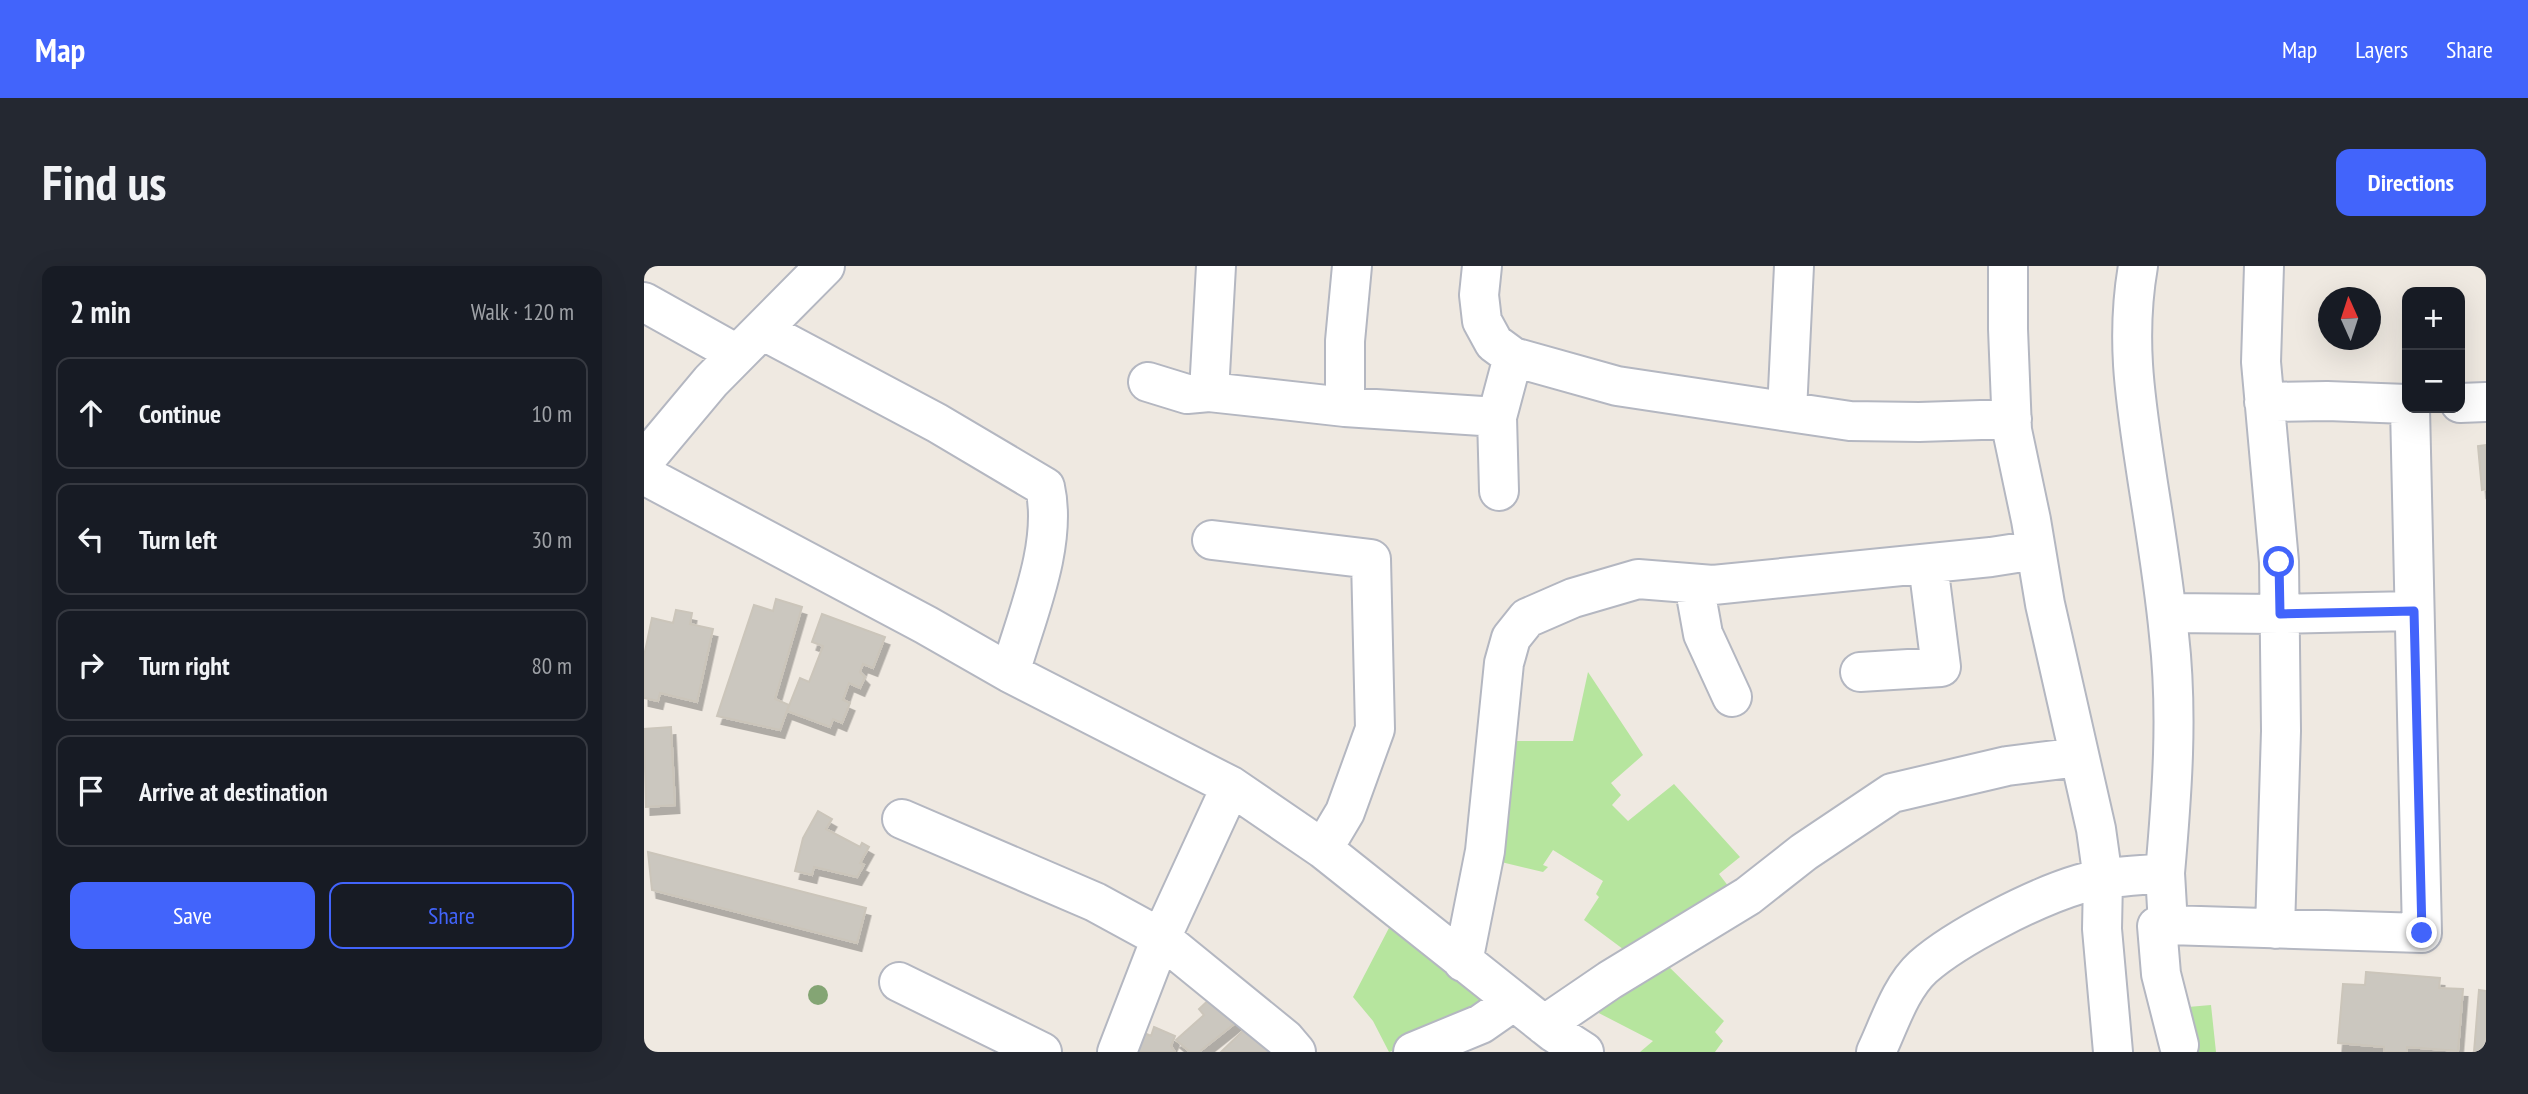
<!DOCTYPE html>
<meta charset="utf-8">
<style>
body{margin:0;font-family:"PT Sans Narrow",sans-serif;background:#242831;color:#f1f3f6}
.controls{position:absolute;right:21px;top:21px;display:grid;overflow:hidden;border-radius:14px;box-shadow:0 7px 28px #0002}
.controls button{width:63px;height:63px;display:grid;place-items:center;padding:0;border:0;border-bottom:2px solid #363941;background:#171b24;color:#f1f3f6;font:35px sans-serif}
.compass{position:absolute;left:1674px;top:21px;width:63px;height:63px;border-radius:50%;background:#171b24;box-shadow:0 7px 28px #0002;rotate:357deg}
.stop{position:absolute;width:21px;height:21px;margin:-16px;border:5px solid #4264fb;border-radius:50%;background:#fff}
.stop.end{background:#4264fb;border-color:#fff;box-shadow:0 2px 7px #0008}
.list{margin:0;padding:0;list-style:none}
h2{display:flex;justify-content:space-between;align-items:center;height:91px;margin:0;padding:0 28px;font-size:30px}
h2 small{font-size:23px;font-weight:400;color:#9ea1a6}
.list li{display:grid;grid-template-columns:46px 1fr auto;gap:21px;align-items:center;box-sizing:border-box;height:112px;margin:0 14px 14px;padding:0 14px;border:2px solid #363941;border-radius:14px}
.list b{display:block;font-size:26px;white-space:nowrap}
.list em{font-size:23px;font-style:normal;color:#9ea1a6}
.actions{display:flex;gap:14px;padding:21px 28px}
.actions a{flex:1;padding:16px 0;border:2px solid #4264fb;border-radius:14px;text-align:center;font-size:24px;color:#4264fb}
.actions .main{background:#4264fb;color:#fff}
.icon{flex:none;width:38px;height:38px;fill:none;stroke:currentColor;stroke-width:2;stroke-linecap:round;stroke-linejoin:round}
.map{position:relative;flex:none;width:1842px;height:786px;overflow:hidden;border-radius:14px}
header{display:flex;align-items:center;gap:42px;box-sizing:border-box;height:98px;padding:0 35px;background:#4264fb;color:#fff}
header strong{font-size:33px}
nav{display:flex;gap:38px;margin-inline-start:auto;font-size:24px}
.intro{display:flex;align-items:center;justify-content:space-between;box-sizing:border-box;height:168px;padding:0 42px}
h1{margin:0;font-size:49px}
.button{padding:18px 32px;border-radius:14px;background:#4264fb;color:#fff;font-size:24px;font-weight:700}
main{display:flex;gap:42px;padding:0 42px}
aside{flex:1;background:#171b24;border-radius:14px;box-shadow:0 7px 28px #0002}
.map>svg:first-child{display:block}
.green{fill:#b6e59e}
.building{fill:#cbc7bf;stroke:#cbc5ba;stroke-width:2;filter:url(#shadow)}
.lines{fill:none;stroke-linecap:round;stroke-linejoin:round}
.minor-casing{stroke:#b4b7c1;stroke-width:42}
.minor{stroke:#fff;stroke-width:38}
.tree{fill:#84a574}
.route{stroke:#4264fb;stroke-width:9}
</style>
<header>
<strong>Map</strong>
<nav><a>Map</a><a>Layers</a><a>Share</a></nav>
</header>
<div class="intro"><h1>Find us</h1><a class="button">Directions</a></div>
<main>
<aside>
<h2>2 min<small>Walk · 120 m</small></h2>
<ul class="list">
<li><svg class="icon" aria-label="ahead" viewBox="0 0 24 24"><path d="M12 20V5M6 11l6-6 6 6"/></svg><div><b>Continue</b></div><em>10 m</em></li>
<li><svg class="icon" aria-label="left" viewBox="0 0 24 24"><path d="M17 20v-9H6M10 6l-5 5 5 5"/></svg><div><b>Turn left</b></div><em>30 m</em></li>
<li><svg class="icon" aria-label="right" viewBox="0 0 24 24"><path d="M7 20v-9h11M14 6l5 5-5 5"/></svg><div><b>Turn right</b></div><em>80 m</em></li>
<li><svg class="icon" aria-label="arrive" viewBox="0 0 24 24"><path d="M6 21V4h12l-3 4 3 4H6"/></svg><div><b>Arrive at destination</b></div></li>
</ul>
<div class="actions"><a class="main">Save</a><a>Share</a></div>
</aside>
<div class="map">
<svg width="1842" height="786" viewBox="0 0 1842 786">
<defs>
<filter id="shadow"><feDropShadow dx="4.5" dy="8" stdDeviation="0" flood-color="#0004"/></filter>
</defs>
<rect width="100%" height="100%" fill="#efe9e1"/>
<!-- green -->
<path class="green" d="M944 406 999 489 967 517 977 529 968 539 984 555 1030 518 1096 591 1075 608 1088 625 987 689 940 654 955 631 952 628 959 615 909 584 899 599 904 601 899 606 853 595 863 475H929Z
M746 660 848 740 770 778 745 786 729 755 709 731Z
M1016 692 1080 755 1071 766 1079 775 1071 786H996L1009 775 945 742Z
M1567 739 1572 786H1533L1521 743Z"/>
<!-- building -->
<path class="building" d="M1842 179V223L1838 224 1834 180Z
M132 333 158 341 131 433 145 439 136 464 73 450 110 339 129 345Z
M32 344 48 347 46 358 69 363 53 436 16 427 14 435 0 432V390L8 352 29 357Z
M178 348 241 371 229 402 219 398 216 406 221 411 216 422 205 417 199 434 206 437 198 457 189 453 186 461 143 445 156 412 165 416 179 380 168 376Z
M27 461 31 539 2 541 0 463Z
M174 545 188 553 182 563 216 581 218 577 225 581 216 597 220 599 213 611 170 601 168 609 151 605 159 572Z
M4 586 222 642 213 677 8 624Z
M1722 706 1796 712 1795 722 1819 723 1814 785 1763 781V786H1740V781L1694 777 1699 718 1721 719Z
M1835 724 1842 725V786H1830Z
M570 729 594 755 555 786H546L532 774 560 749 555 743Z
M607 757 626 786H577Z
M510 761 531 770 527 780 531 786H487L496 765 507 770Z"/>
<g class="lines">
<!-- minor casing -->
<g class="minor-casing">
<path id="minor" d="M838 0 835 29 838 55 850 77 869 91 973 120 1206 155 1275 156 1368 153
M1364 0V63L1368 164 1387 254 1401 338 1452 563 1459 613 1458 663 1469 786
M1494 0C1481 75 1492 137 1503 211 1511 263 1520 316 1525 369 1534 448 1528 528 1521 607
M1620 0 1617 96 1635 296 1637 465 1631 663
M0 36 93 88
M118 64 293 157 401 221C414 279 382 351 366 407
M504 116 543 128 565 126 701 141 853 151 869 91
M565 126 572 0
M1620 136 1683 135 1763 138
M1816 137 1842 136
M701 141V75L708 0
M1143 145 1150 0
M853 151 855 225
M0 195 67 115 181 0
M0 209 282 359 366 407 587 520 679 583 909 766 940 786
M568 274 727 293 731 463 701 546 679 583
M1050 318 1059 368 1088 431
M1523 347 1636 348 1770 345
M1216 406 1297 401 1284 298
M258 553 451 636 517 672 641 773 652 786
M1524 659 1513 660 1517 708 1535 779
M819 696 841 585 860 397 867 372 883 352 929 332 994 313 1069 319 1347 291 1392 284
M255 716 398 786
M900 759 966 714 1104 630 1160 586 1248 527 1363 500 1435 491
M473 786 517 672 587 520
M769 786 837 758 870 735
M1232 786C1245 759 1256 722 1279 701 1313 671 1392 631 1436 618 1463 610 1493 610 1521 607L1524 659 1778 667 1766 142"/>
</g>
<!-- minor -->
<use href="#minor" class="minor"/>
</g>
<!-- trees -->
<circle class="tree" cx="174" cy="729" r="10"/>
<g class="lines">
<!-- route -->
<path class="route" d="M1635 296 1636 348 1770 345 1778 667"/>
</g>
</svg>
<div class="controls">
<button>+</button>
<button>−</button>
</div>
<svg class="compass" viewBox="-18 -18 36 36"><path d="M0-13l5 13h-10z" fill="#e53935"/><path d="M0 13l5-13h-10z" fill="#9ea1a6"/></svg>
<div class="stop" style="left:1635px;top:296px"></div>
<div class="stop end" style="left:1778px;top:667px"></div>
</div>
</main>
